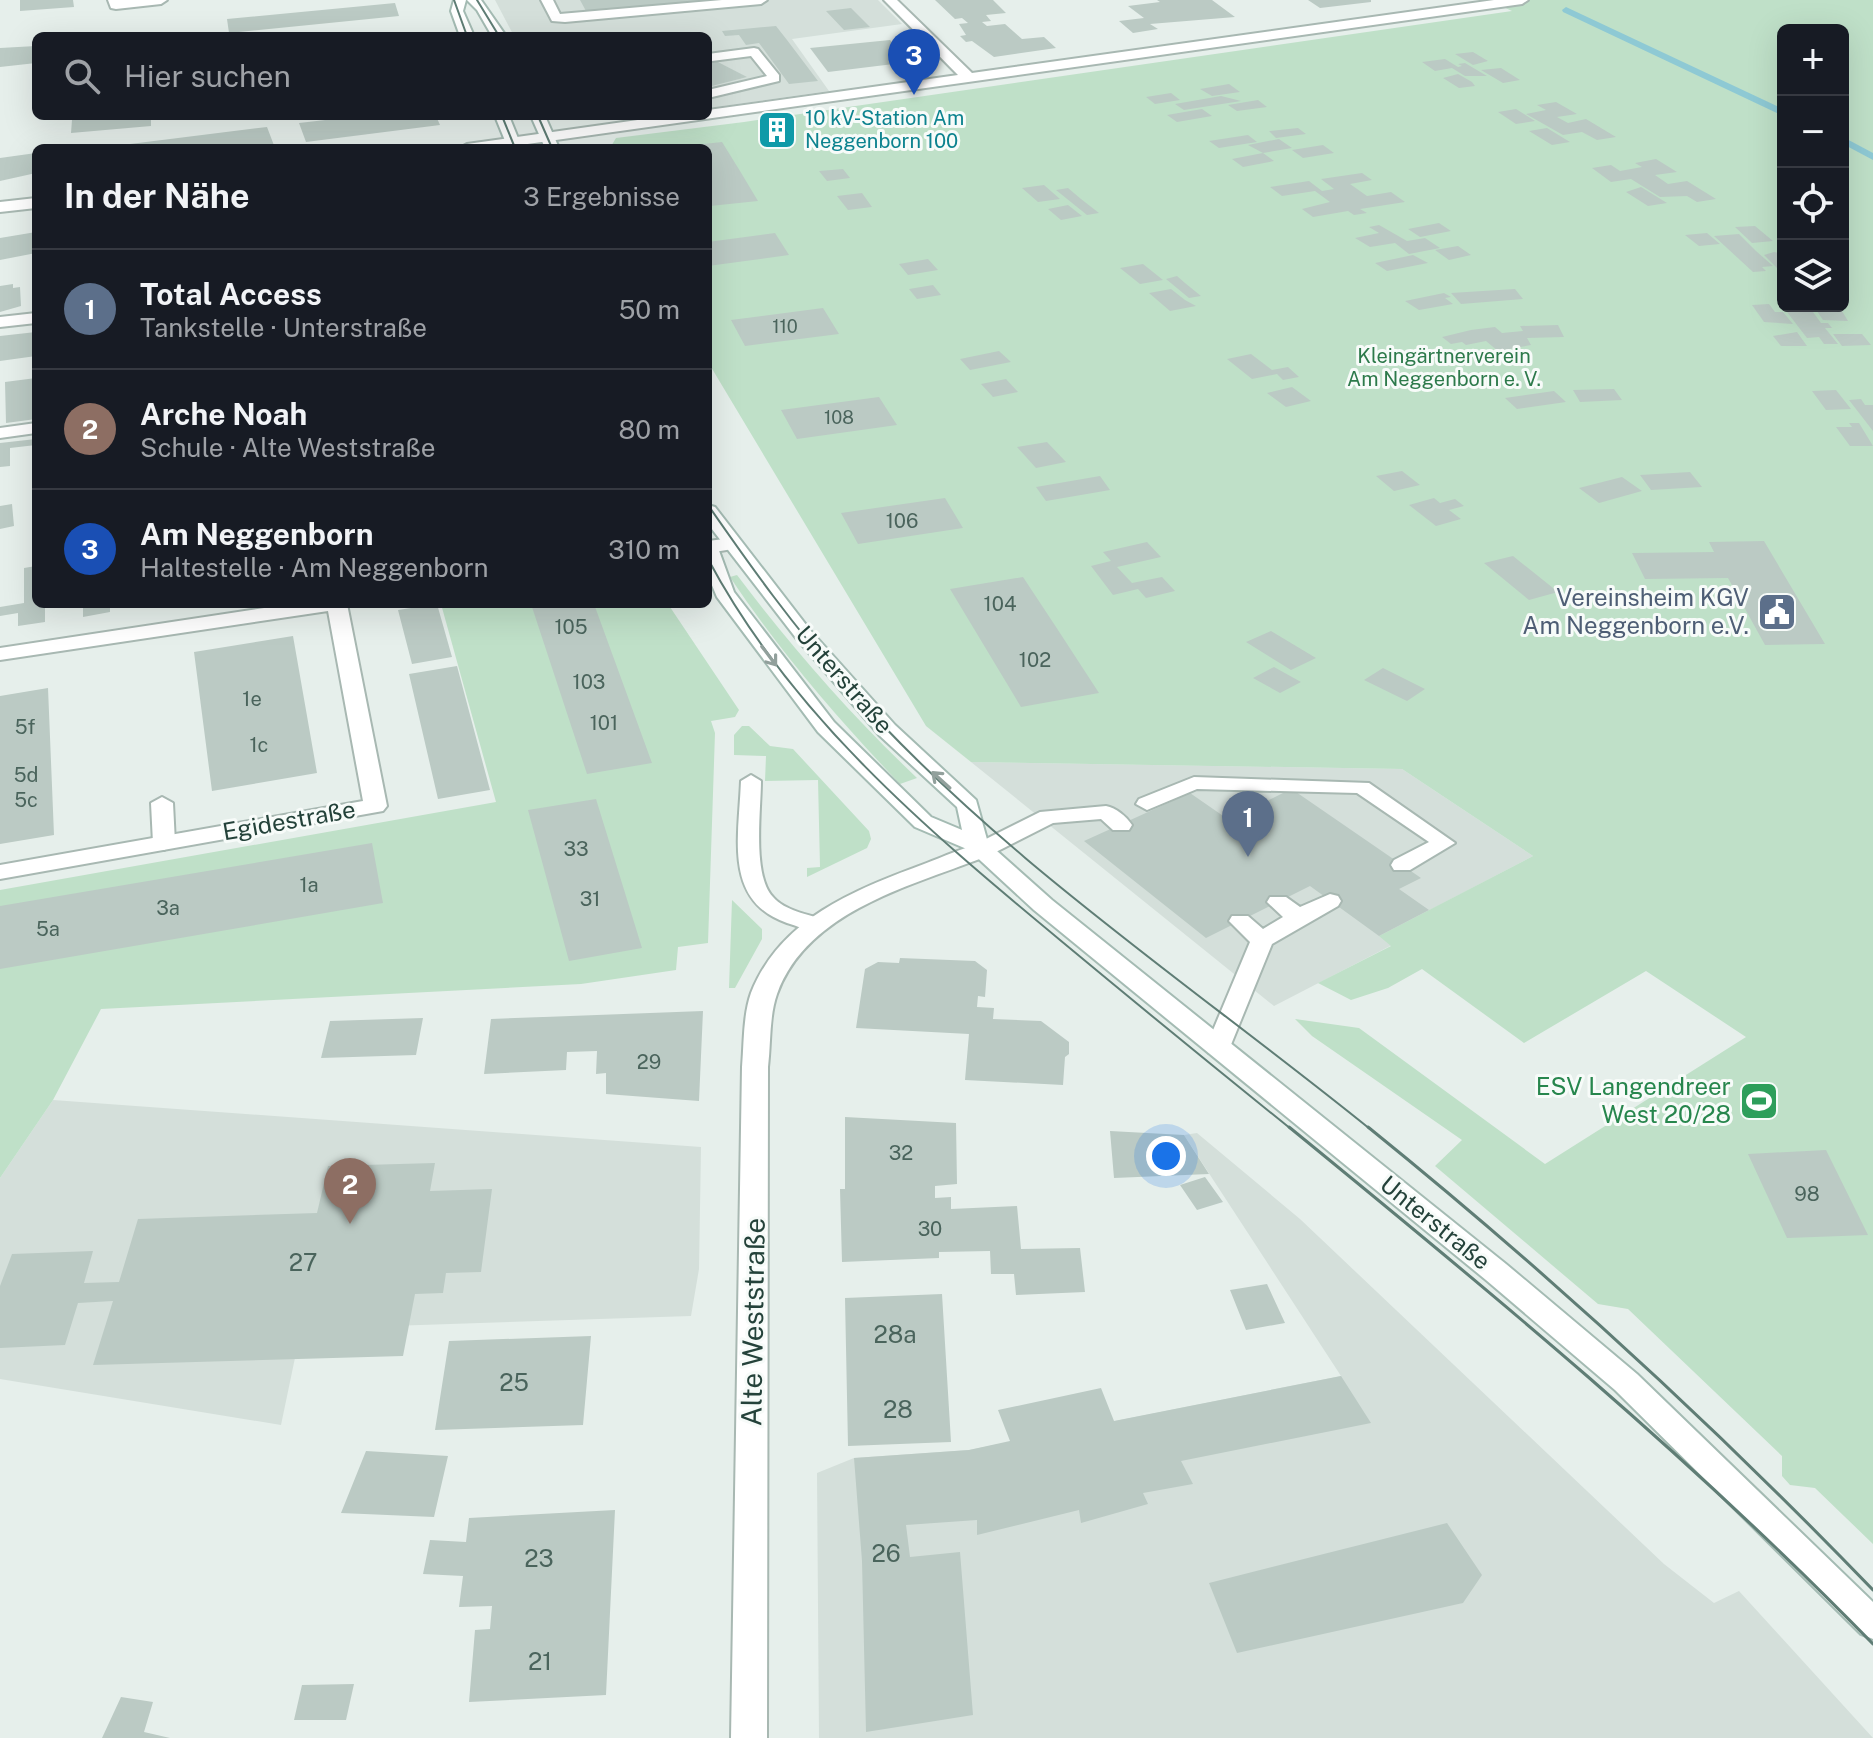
<!DOCTYPE html>
<html lang="de">
<meta charset="utf-8">
<style>
body{margin:0;font-family:"Public Sans",sans-serif;background:#242831;color:#f1f3f6}
.controls{position:absolute;right:24px;top:24px;display:grid;overflow:hidden;border-radius:12px;box-shadow:0 8px 32px #0002}
.controls button{width:72px;height:72px;display:grid;place-items:center;padding:0;border:0;border-bottom:2px solid #363941;background:#171b24;color:#f1f3f6;font:40px sans-serif}
.you{position:absolute;left:1166px;top:1156px;width:28px;height:28px;margin:-20px;border:6px solid #fff;border-radius:50%;background:#1a73e8;box-shadow:0 0 0 12px #1a73e833}
.badge{display:grid;place-items:center;width:52px;height:52px;border-radius:50%;background:#0b8043;color:#fff;font-size:26px;font-weight:700}
.pin{position:absolute;translate:-50% -66px;filter:drop-shadow(0 2px 4px #0008)}
.pin::after{content:'';position:absolute;top:42px;width:28px;height:24px;background:inherit;clip-path:polygon(0 0,100% 0,50% 100%)}
.list{margin:0;padding:0;list-style:none}
h2{display:flex;justify-content:space-between;align-items:center;height:104px;margin:0;padding:0 32px;font-size:34px}
h2 small{font-size:26px;font-weight:400;color:#9ea1a6}
.list li{display:grid;grid-template-columns:52px 1fr auto;gap:24px;align-items:center;box-sizing:border-box;height:120px;padding:0 32px;border-top:2px solid #363941}
.list b{display:block;font-size:30px;white-space:nowrap}
.list p{margin:0;font-size:26px;white-space:nowrap;color:#9ea1a6}
.list em{font-size:26px;font-style:normal;color:#9ea1a6}
.icon{flex:none;width:44px;height:44px;fill:none;stroke:currentColor;stroke-width:2;stroke-linecap:round;stroke-linejoin:round}
.map{position:relative;flex:none;width:1873px;height:1738px;overflow:hidden}
.search{position:absolute;background:#171b24;box-shadow:0 8px 32px #0002;left:32px;top:32px;width:680px;height:88px;display:flex;align-items:center;gap:20px;box-sizing:border-box;padding:0 28px;border-radius:12px;color:#9ea1a6;font-size:30px}
.panel{position:absolute;background:#171b24;box-shadow:0 8px 32px #0002;left:32px;top:144px;width:680px;height:464px;border-radius:12px}
.map>svg:first-child{display:block}
.built{fill:#d4dfda}
.green{fill:#bfe0c8;fill-rule:evenodd}
.lines{fill:none;stroke-linecap:round;stroke-linejoin:round}
.stream{fill:#8ec9d4;fill-rule:evenodd}
.building{fill:#bbcac4}
.service-casing{stroke:#a8b8b2;stroke-width:4}
.pedestrian-casing{stroke:#a8b8b2;stroke-width:4}
.minor-casing{stroke:#a8b8b2;stroke-width:4}
.secondary-casing{stroke:#a4bbb3;stroke-width:4}
.service{fill:#fff;fill-rule:evenodd}
.pedestrian{fill:#fff;fill-rule:evenodd}
.minor{fill:#fff;fill-rule:evenodd}
.secondary{fill:#fff;fill-rule:evenodd}
.tram-far1{stroke:#5f7d75;stroke-width:2}
.tram{stroke:#5f7d75;stroke-width:3}
.oneway{stroke:#92a09c}
.labels{text-anchor:middle;stroke-width:6;stroke-linejoin:round;paint-order:stroke}
.far-number-label{font-size:18px;fill:#4a645c}
.far-culture-label{font-size:20px;fill:#0d838f;stroke:#f7fbf9;text-anchor:start}
.far-park-label{font-size:20px;fill:#2d7a4b;stroke:#f7fbf9}
.number-label{font-size:20px;fill:#4a645c}
.service-label{font-size:24px;fill:#4e5e75;stroke:#f7fbf9;text-anchor:end}
.street-label{font-size:24px;fill:#24423a;stroke:#f7fbf9}
.leisure-label{font-size:24px;fill:#27864d;stroke:#f7fbf9;text-anchor:end}
.near-number-label{font-size:24px;fill:#4a645c}
.near-street-label{font-size:28px;fill:#24423a;stroke:#f7fbf9}
</style>
<div class="map">
<svg width="1873" height="1738" viewBox="0 0 1873 1738">
<rect width="100%" height="100%" fill="#e6efeb"/>
<!-- built -->
<path class="built" d="M495 0H878L902 24 792 39 829 91 708 108V36H514Z
M971 762 1402 769 1533 856 1380 936 1392 945 1274 1006Z
M53 1100 701 1147 699 1269 691 1316 301 1329 281 1425 0 1379V1178Z
M1197 1133 1300 1219 1664 1564 1714 1603 1739 1591 1873 1738H819L817 1473 854 1458 969 1450 1341 1376 1184 1135Z"/>
<!-- green -->
<path class="green" d="M1488 0H1873V1544L1815 1488 1790 1485 1782 1476V1456L1628 1309 1598 1304 1435 1166 1462 1140 1312 1036 1295 1019 1359 1028 1545 1164 1746 1037 1646 971 1524 1043 1422 969 1388 988 1351 1000 1318 983 1391 946 1379 936 1533 856 1402 769 971 762 926 726 708 362V148H610L616 138 744 122 1512 11ZM1783 30H1843V306H1783Z
M737 575C792 648 851 715 917 778L900 784C838 719 780 652 730 577Z
M441 604H668L739 710 735 717 711 721 715 733 708 943 678 947 676 970 581 984 101 1009 53 1100 0 1178V890L496 802Z
M742 726H749L770 746 793 749 869 831 871 839 867 848 807 877V868L820 867 818 780 765 781 766 756 734 755V735Z
M732 900 762 929V939L735 988H729Z"/>
<g class="lines">
<!-- stream -->
<path class="stream" d="M1566 7 1783 109V116L1563 12 1562 10Z
M1843 137 1873 153V160L1843 144Z"/>
</g>
<!-- building -->
<path class="building" d="M20 0H73L74 7 20 11Z
M580 0H713V2L597 13 586 11Z
M935 0H993L1006 13 986 15 991 21 982 22 987 26 1005 24 1022 39 1044 37 1056 48 994 57 972 41 966 42 960 36 966 35 959 24 968 23 962 18 955 19Z
M1157 0H1212L1235 17 1150 24 1158 29 1133 33 1119 21 1144 18 1128 6 1160 2Z
M1308 0H1371V2L1320 8Z
M395 3 399 16 229 33 227 19Z
M851 8 870 27 844 30 826 11Z
M776 26 787 40 818 81 789 84 759 43 746 45 739 35 725 36 722 31Z
M890 40 910 62 828 72 810 48Z
M36 46V63L0 67V48Z
M708 51 714 60 747 77 708 87Z
M1473 52 1488 61 1473 65 1455 54Z
M1445 59 1458 67 1462 66 1458 64 1465 63 1487 76H1465L1452 68 1435 71 1422 62Z
M1501 68 1520 80 1503 83 1481 70Z
M1458 74 1472 82 1475 86 1459 88 1443 78Z
M1229 84 1240 92 1212 96 1200 89Z
M1171 93 1180 100 1155 104 1146 97Z
M1221 96 1241 101 1184 110 1175 104Z
M1258 100 1267 107 1237 111 1228 105Z
M1556 102 1577 114 1557 117 1568 123 1586 119 1616 137 1597 140 1582 132 1563 135 1526 114 1546 110 1537 105Z
M1202 109 1212 116 1177 122 1167 115Z
M1516 109 1535 121 1516 124 1498 112Z
M151 116V126L71 133 72 120Z
M360 116H436L440 125 306 142 299 123Z
M267 127 275 148H123L122 145Z
M1298 128 1306 134 1276 138 1269 131Z
M1547 128 1570 142 1552 145 1529 131Z
M1248 135 1257 142 1219 148 1209 141Z
M1279 139 1292 148 1263 153 1248 145Z
M722 142 740 171 758 201 710 206 708 148 685 146Z
M1323 145 1334 153 1303 158 1292 150Z
M36 153V173L0 181V158Z
M1263 153 1274 161 1243 167 1232 159Z
M1656 159 1677 172 1655 175 1668 184 1687 181 1716 199 1697 202 1687 196 1660 197 1631 179 1611 182 1592 168 1611 165 1620 171 1642 167 1635 163Z
M843 169 850 178 827 181 819 171Z
M1362 173 1372 180 1350 184 1367 196 1391 192 1405 202 1360 209 1367 213 1354 215 1348 211 1313 217 1302 209 1330 202 1315 191 1282 196 1270 187 1309 181 1322 191 1334 189 1321 179Z
M1044 185 1060 199 1038 202 1022 188Z
M1641 187 1667 203 1648 206 1626 192Z
M1068 188 1081 199 1099 213 1087 215 1056 190Z
M862 193 872 207 848 210 837 196Z
M1068 205 1082 216 1061 220 1048 209Z
M1439 223 1451 231 1420 237 1408 229Z
M1379 225 1407 241 1425 238 1440 248 1409 254 1395 243 1370 247 1355 238 1379 233 1369 227Z
M1755 226 1773 241 1752 243 1735 227Z
M36 232V253L0 260V238Z
M775 233 789 255 708 266V242Z
M1707 233 1720 244 1699 246 1685 235Z
M1739 234 1756 251 1773 266 1762 267 1766 271 1753 272 1714 236Z
M1458 246 1471 255 1449 260 1435 250Z
M1774 252 1783 254V274L1764 255Z
M1413 255 1428 263 1387 271 1375 263Z
M928 259 938 270 908 275 899 264Z
M1143 264 1163 280 1140 284 1120 268Z
M1177 276 1185 283 1201 296 1189 298 1166 279Z
M13 284V288L20 287 21 306 0 312V286Z
M933 285 941 295 917 299 909 289Z
M1171 289 1185 300 1196 306 1170 311 1149 293Z
M1515 289 1523 299 1461 304 1451 293Z
M1444 293 1451 297 1445 298 1453 304 1419 310 1405 301Z
M1769 304 1775 312H1783L1793 324 1764 322 1752 305Z
M823 308 839 334 745 346 731 320Z
M1817 311H1842L1848 321 1823 320Z
M1787 312H1813L1821 323H1828L1832 328H1825L1838 344H1824L1819 337 1807 338Z
M1558 325 1564 337 1527 338 1531 345 1498 351 1486 341 1466 345 1462 342 1451 344 1442 337 1471 330 1495 327 1502 333 1523 331 1520 326Z
M36 332V356L0 361V336Z
M1797 332 1807 346H1781L1773 336Z
M1833 334H1862L1871 345 1842 346Z
M999 351 1011 362 970 370 960 359Z
M1251 354 1272 370 1288 367 1299 377 1283 380 1277 374 1252 379 1227 359Z
M36 378V419L6 423 5 382Z
M1006 379 1018 392 993 397 981 384Z
M1292 387 1311 401 1286 407 1267 393Z
M1614 389 1622 400 1580 402 1573 390Z
M1836 390 1851 409 1826 410 1812 391Z
M1554 391 1566 402 1517 409 1505 398Z
M879 397 897 425 797 439 781 410Z
M1861 399 1865 405H1873V431L1849 400Z
M1849 423H1859L1873 446H1850L1836 427H1852Z
M36 439V445L10 448V466L0 467V443Z
M1047 442 1066 462 1036 468 1017 447Z
M1402 471 1420 485 1394 491 1376 476Z
M1690 472 1702 487 1651 490 1640 475Z
M1100 476 1110 490 1046 501 1036 487Z
M1622 477 1642 491 1599 503 1579 488Z
M945 498 963 528 858 544 841 513Z
M1434 498 1440 503 1455 499 1464 506 1449 510 1461 519 1436 526 1409 505Z
M12 504 14 526 0 529V506Z
M1764 541 1825 644 1765 645 1728 578 1645 579 1632 553 1714 552 1709 542Z
M1147 542 1161 557 1117 567 1132 583 1162 577 1175 591 1146 598 1138 589 1113 595 1091 566 1111 561 1103 552Z
M1513 556 1558 592 1529 600 1484 563Z
M36 566V604L63 606 45 608V622L18 626V613L0 616V607L24 603V568Z
M1023 577 1058 630 1099 693 1021 707 950 589Z
M83 604H110V612L83 617Z
M437 604 452 657 412 664 398 610Z
M531 604H594L652 763 587 774Z
M1271 631 1316 658 1291 670 1246 642Z
M293 636 317 773 212 791 194 652Z
M457 666 490 790 438 799 409 674Z
M1274 667 1301 682 1280 693 1253 678Z
M1383 668 1425 689 1407 701 1364 680Z
M48 688 54 835 0 844V696Z
M1287 791 1296 792 1421 878 1399 889 1429 910 1379 936 1310 886 1206 938 1084 841 1190 793 1229 820Z
M596 799 642 948 569 961 528 810Z
M372 843 383 903 0 969V906Z
M900 958 975 961 987 970 985 997 978 996 977 1007 994 1008 993 1019 1041 1021 1069 1042V1054L1065 1057 1063 1085 965 1080 969 1034 856 1028 865 969 878 962 899 963Z
M703 1011 699 1101 606 1094V1073L596 1074 597 1051 567 1052 566 1070 484 1074 491 1019Z
M423 1018 416 1055 321 1058 330 1021Z
M845 1117 956 1123 957 1184 935 1186V1198L951 1197V1209L1017 1206 1021 1249 1080 1248 1085 1292 1016 1295 1014 1274H991L990 1251 939 1252V1258L842 1262 840 1189H845Z
M1110 1131 1184 1135 1209 1174 1114 1178Z
M1826 1150 1868 1235 1787 1238 1748 1154Z
M435 1163 430 1191 492 1189 481 1272 446 1273 443 1293 415 1294 403 1356 93 1365 113 1301 78 1303 65 1345 0 1348V1286L12 1254 93 1251 84 1283 119 1282 138 1219 317 1213 328 1166Z
M1205 1177 1223 1202 1197 1210 1180 1185Z
M1267 1284 1285 1323 1246 1330 1230 1290Z
M942 1294 951 1442 848 1446 845 1298Z
M591 1336 583 1425 435 1430 449 1341Z
M1341 1376 1371 1423 1181 1461 1193 1484 1143 1493 1148 1504 1081 1523 1079 1510 977 1535V1520L906 1525 910 1557 960 1552 973 1715 866 1732 862 1561 854 1458 969 1450 1010 1441 998 1410 1101 1388 1114 1421Z
M366 1451 448 1456 434 1517 341 1513Z
M615 1510 606 1695 469 1702 475 1630 490 1629 492 1606 459 1607 463 1576 423 1574 430 1540 466 1542 469 1518Z
M1447 1523 1482 1575 1463 1603 1237 1653 1209 1583Z
M354 1684 346 1720H294L302 1685Z
M121 1697 153 1702 144 1732 170 1738H102Z"/>
<g class="lines">
<!-- service casing -->
<g class="service-casing">
<path id="service" d="M541 0H553L560 14 722 0H767L761 4 565 22 552 21Z
M754 48 758 49 779 75V81L708 98V90L767 76 751 56 712 61 708 60V54Z
M36 423V433L0 438V428Z
M751 775 761 781C761 810 752 875 773 897 785 911 808 914 824 920L827 925 824 930C812 933 800 927 787 923 723 901 739 836 741 781Z
M1194 777 1369 783 1455 843 1410 870H1394L1391 865 1394 860 1429 842 1357 793 1197 789 1147 810 1136 804 1139 799Z
M162 797 173 803 175 843 164 850 153 843 151 803Z
M1106 806C1116 808 1126 816 1132 825L1129 830H1113L1101 819 1053 823 990 855 982 857 971 850 974 845 1040 812Z
M1330 894 1338 896 1341 901 1338 906 1272 944 1230 1047 1227 1053H1209L1206 1047 1250 942 1229 921 1232 916H1248L1263 929 1283 917 1267 902 1270 897H1286L1300 907Z"/>
</g>
<!-- pedestrian casing -->
<g class="pedestrian-casing">
<path id="pedestrian" d="M36 313V323L0 327V317Z"/>
</g>
<!-- minor casing -->
<g class="minor-casing">
<path id="minor" d="M108 0H167L161 4 116 9 111 8Z
M884 0H897L972 73 1494 0H1528L1522 4 499 148H460L467 144 666 116H708V110L958 75Z
M36 198V208L0 212V202Z
M732 538 742 544 739 548 708 553V541Z
M291 604H347L387 806 383 811 0 879V865L363 801 328 611 0 660V648Z
M982 843 990 845 994 850 990 855C915 885 808 909 777 994 769 1017 771 1043 768 1067L767 1738H731L742 1067C744 1043 743 1016 751 993 780 919 854 890 924 864 943 857 962 848 982 843Z"/>
</g>
<!-- secondary casing -->
<g class="secondary-casing">
<path id="secondary" d="M454 0H466L463 11 474 36H460L451 11Z
M467 0H481L506 36H492L477 10Z
M495 116H509L522 148H508Z
M531 116H545L559 148H545Z
M708 505 715 507 810 630 895 725 976 800 988 843 1052 900 1506 1264 1637 1374 1873 1602V1639L1861 1634 1615 1390 1486 1280 1034 910 969 850 915 827 818 732 717 597 708 576V542L718 548 734 592 834 722 931 817 962 830 957 807 879 735 796 638 708 524Z"/>
</g>
<!-- service -->
<use href="#service" class="service"/>
<!-- pedestrian -->
<use href="#pedestrian" class="pedestrian"/>
<!-- minor -->
<use href="#minor" class="minor"/>
<!-- secondary -->
<use href="#secondary" class="secondary"/>
<!-- tram-far1 -->
<path class="tram-far1" d="M454 0 467 36
M477 0 499 36
M502 116 515 148
M538 116 552 148
M708 505C751 567 794 627 844 683 996 856 1192 985 1370 1129
M708 559C791 715 926 829 1060 940 1137 1004 1214 1067 1291 1129"/>
<!-- tram -->
<path class="tram" d="M1289 1127C1491 1292 1691 1457 1873 1644
M1368 1127C1546 1271 1714 1425 1873 1590"/>
</g>
<!-- one-way arrows -->
<defs><path id="oneway-shaft" d="M-6 0H5M1.5-3L5.5 0L1.5 3" fill="none" stroke-width="1.6" stroke-linecap="round" stroke-linejoin="round" transform="scale(2)"/></defs>
<g class="oneway">
<use href="#oneway-shaft" transform="translate(769 656) rotate(53)"/>
<use href="#oneway-shaft" transform="translate(941 780) rotate(-138)"/>
</g>
<!-- icons -->
<defs>
<g id="building-square" transform="scale(2)"><rect x="-9" y="-9" width="18" height="18" rx="4" fill="#0f9aa8" stroke="#f7fbf9"/><path d="M-4-6H4V6H1V3H-1V6H-4ZM-2.5-4.3h1.7v1.8h-1.7ZM.8-4.3h1.7v1.8H.8ZM-2.5-1h1.7V.8h-1.7ZM.8-1h1.7V.8H.8Z" fill="#fff"/></g>
<g id="civic-square" transform="scale(2)"><rect x="-9" y="-9" width="18" height="18" rx="4" fill="#5c6f8a" stroke="#f7fbf9"/><path d="M-.6-6.5H3V-4.5H.6V-3L4-1V1h2V6H-6V1h2V-1L-.6-3ZM-1.2 2.5V6h2.4V2.5Z" fill="#fff"/></g>
<g id="stadium-square" transform="scale(2)"><rect x="-9" y="-9" width="18" height="18" rx="4" fill="#2e9e5b" stroke="#f7fbf9"/><path d="M0-5a6.5 5 0 1 0 0 10a6.5 5 0 1 0 0-10ZM-3.5-1.8h7v3.6h-7Z" fill="#fff"/></g>
</defs>
<g fill-rule="evenodd">
<use href="#building-square" x="777" y="130"/>
<use href="#civic-square" x="1777" y="612"/>
<use href="#stadium-square" x="1759" y="1101"/>
</g>
<g class="labels">
<!-- far-number labels -->
<g class="far-number-label">
<text x="785" y="333">110</text>
<text x="839" y="424">108</text>
</g>
<!-- far-culture labels -->
<g class="far-culture-label">
<text x="805" y="125">10 kV-Station Am<tspan x="805" dy="23">Neggenborn 100</tspan></text>
</g>
<!-- far-park labels -->
<g class="far-park-label">
<text x="1444" y="363">Kleingärtnerverein<tspan x="1444" dy="23">Am Neggenborn e. V.</tspan></text>
</g>
<!-- number labels -->
<g class="number-label">
<text x="902" y="528">106</text>
<text x="1000" y="611">104</text>
<text x="571" y="634">105</text>
<text x="1035" y="667">102</text>
<text x="589" y="689">103</text>
<text x="252" y="706">1e</text>
<text x="604" y="730">101</text>
<text x="25" y="734">5f</text>
<text x="259" y="752">1c</text>
<text x="26" y="782">5d</text>
<text x="26" y="807">5c</text>
<text x="576" y="856">33</text>
<text x="309" y="892">1a</text>
<text x="590" y="906">31</text>
<text x="168" y="915">3a</text>
<text x="48" y="936">5a</text>
<text x="649" y="1069">29</text>
<text x="901" y="1160">32</text>
<text x="1807" y="1201">98</text>
<text x="930" y="1236">30</text>
</g>
<!-- service labels -->
<g class="service-label">
<text x="1749" y="606">Vereinsheim KGV<tspan x="1749" dy="28">Am Neggenborn e.V.</tspan></text>
</g>
<!-- street labels -->
<g class="street-label">
<text transform="translate(844 680) rotate(49)" y="8">Unterstraße</text>
<text transform="translate(289 821) rotate(-10)" y="8">Egidestraße</text>
<text transform="translate(1435 1223) rotate(39)" y="8">Unterstraße</text>
</g>
<!-- leisure labels -->
<g class="leisure-label">
<text x="1731" y="1095">ESV Langendreer<tspan x="1731" dy="28">West 20/28</tspan></text>
</g>
<!-- near-number labels -->
<g class="near-number-label">
<text x="303" y="1271">27</text>
<text x="895" y="1343">28a</text>
<text x="514" y="1391">25</text>
<text x="898" y="1418">28</text>
<text x="886" y="1562">26</text>
<text x="539" y="1567">23</text>
<text x="540" y="1670">21</text>
</g>
<!-- near-street labels -->
<g class="near-street-label">
<text transform="translate(753 1322) rotate(-89)" y="10">Alte Weststraße</text>
</g>
</g>
</svg>
<div class="controls">
<button>+</button>
<button>−</button>
<button><svg class="icon" aria-label="locate" viewBox="0 0 24 24"><circle cx="12" cy="12" r="6"/><path d="M12 2v4M12 18v4M2 12h4M18 12h4"/></svg></button>
<button><svg class="icon" aria-label="layers" viewBox="0 0 24 24"><path d="M12 4l9 5-9 5-9-5zM3 14l9 5 9-5"/></svg></button>
</div>
<div class="you"></div>
<div class="pin badge" style="left:1248px;top:857px;background:#5c6f8a">1</div>
<div class="pin badge" style="left:350px;top:1224px;background:#8d6e63">2</div>
<div class="pin badge" style="left:914px;top:95px;background:#1a4fb4">3</div>
<div class="search"><svg class="icon" aria-label="search" viewBox="0 0 24 24"><circle cx="10" cy="10" r="6"/><path d="M15 15l6 6"/></svg>Hier suchen</div>
<section class="panel">
<h2>In der Nähe<small>3 Ergebnisse</small></h2>
<ul class="list">
<li><span class="badge" style="background:#5c6f8a">1</span><div><b>Total Access</b><p>Tankstelle · Unterstraße</p></div><em>50 m</em></li>
<li><span class="badge" style="background:#8d6e63">2</span><div><b>Arche Noah</b><p>Schule · Alte Weststraße</p></div><em>80 m</em></li>
<li><span class="badge" style="background:#1a4fb4">3</span><div><b>Am Neggenborn</b><p>Haltestelle · Am Neggenborn</p></div><em>310 m</em></li>
</ul>
</section>
</div>
